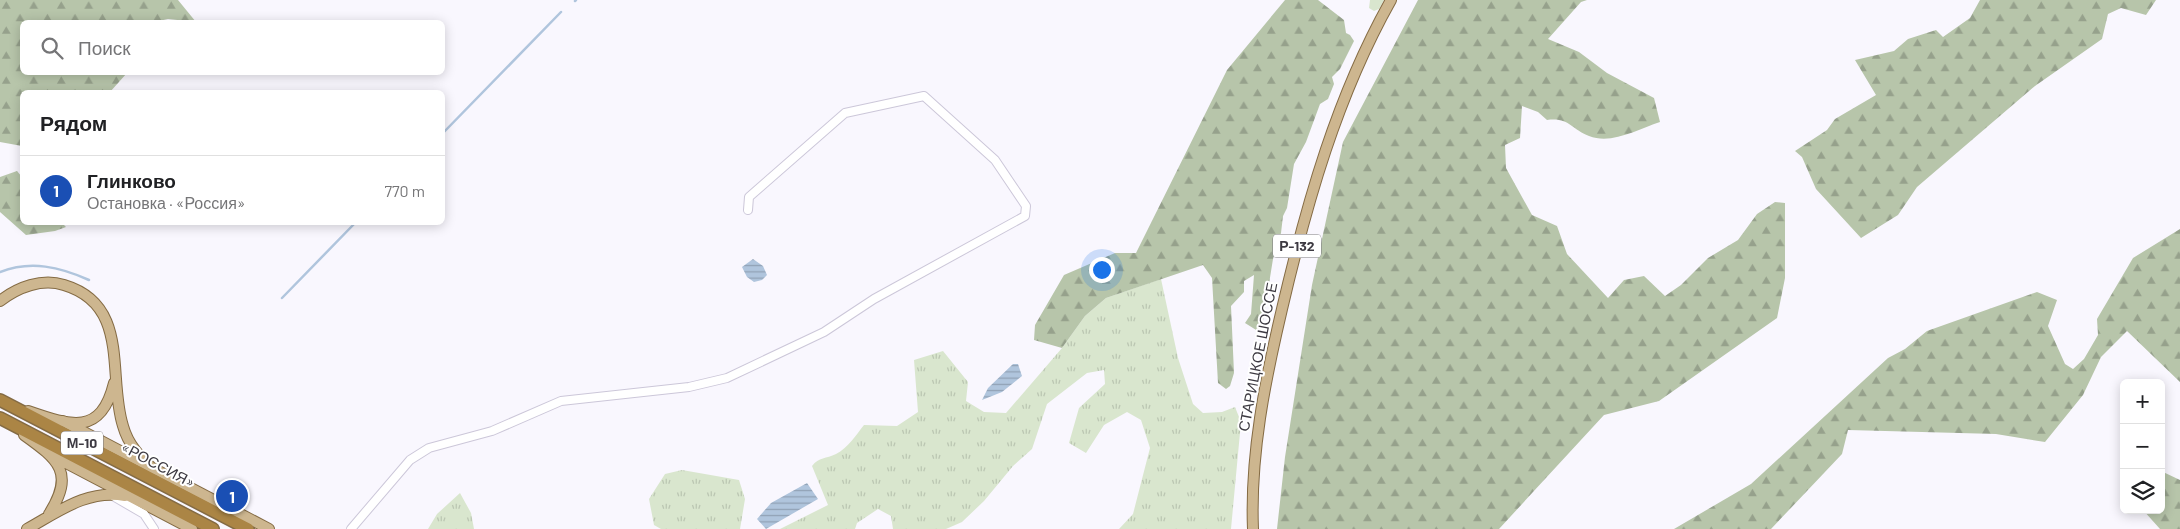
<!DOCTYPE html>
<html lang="ru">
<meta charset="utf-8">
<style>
body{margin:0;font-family:Barlow,sans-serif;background:#f6f6f6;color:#202124}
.controls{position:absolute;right:15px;bottom:15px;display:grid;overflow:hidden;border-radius:8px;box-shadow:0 2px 12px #0003}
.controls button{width:45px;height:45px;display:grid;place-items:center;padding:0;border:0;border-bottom:1px solid #e0e0e0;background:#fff;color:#202124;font:25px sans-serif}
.you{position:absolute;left:1101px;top:269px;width:18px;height:18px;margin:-12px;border:4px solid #fff;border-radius:50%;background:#1a73e8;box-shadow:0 0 0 8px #1a73e833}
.badge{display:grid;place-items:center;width:32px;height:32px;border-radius:50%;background:#0f766e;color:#fff;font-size:16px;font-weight:700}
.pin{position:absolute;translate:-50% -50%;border:2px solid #fff;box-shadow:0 1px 5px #0006}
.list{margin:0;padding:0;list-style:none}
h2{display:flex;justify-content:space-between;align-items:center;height:65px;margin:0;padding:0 20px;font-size:21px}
h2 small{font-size:16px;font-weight:400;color:#757577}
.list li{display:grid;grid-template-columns:32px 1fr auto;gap:15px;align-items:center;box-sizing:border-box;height:70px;padding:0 20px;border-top:1px solid #e0e0e0}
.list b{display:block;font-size:19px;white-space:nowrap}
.list p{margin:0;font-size:16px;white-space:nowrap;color:#757577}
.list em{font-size:16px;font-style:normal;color:#757577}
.icon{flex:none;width:28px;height:28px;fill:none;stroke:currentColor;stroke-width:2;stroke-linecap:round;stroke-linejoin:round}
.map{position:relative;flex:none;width:2180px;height:529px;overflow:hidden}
.search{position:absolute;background:#fff;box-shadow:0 2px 12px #0003;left:20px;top:20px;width:425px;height:55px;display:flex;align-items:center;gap:12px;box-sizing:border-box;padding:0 18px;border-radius:8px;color:#757577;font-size:19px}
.panel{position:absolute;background:#fff;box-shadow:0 2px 12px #0003;left:20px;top:90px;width:425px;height:135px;border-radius:8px}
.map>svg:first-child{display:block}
.grass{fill:url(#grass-tufts)}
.forest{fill:url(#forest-firs)}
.water{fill:url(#water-rules)}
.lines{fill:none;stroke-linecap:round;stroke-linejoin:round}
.stream{stroke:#b0c5dd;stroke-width:2.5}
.minor-casing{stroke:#ccc7d9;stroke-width:10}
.major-casing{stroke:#846b44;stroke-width:12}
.highway-casing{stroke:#846b44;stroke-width:14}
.minor{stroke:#fff;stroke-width:8}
.major{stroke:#cdb68f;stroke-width:10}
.highway{stroke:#ab8545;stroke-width:11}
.labels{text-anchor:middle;stroke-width:4;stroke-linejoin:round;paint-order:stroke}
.shield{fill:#fff;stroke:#77757b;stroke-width:1}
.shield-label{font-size:14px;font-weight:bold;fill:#3d3a42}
.street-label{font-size:15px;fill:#3d3a42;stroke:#fff}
</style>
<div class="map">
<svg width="2180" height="529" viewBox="0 0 2180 529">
<defs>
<pattern id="grass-tufts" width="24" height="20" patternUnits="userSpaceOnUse" patternTransform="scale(1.25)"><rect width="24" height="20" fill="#d9e6ce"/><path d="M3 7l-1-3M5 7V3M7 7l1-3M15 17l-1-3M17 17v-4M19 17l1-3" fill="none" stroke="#bbc6b2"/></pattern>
<pattern id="forest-firs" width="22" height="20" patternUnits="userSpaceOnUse" patternTransform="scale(1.25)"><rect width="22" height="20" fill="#b7c5aa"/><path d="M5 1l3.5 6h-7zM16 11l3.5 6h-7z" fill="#96a18c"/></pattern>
<pattern id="water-rules" width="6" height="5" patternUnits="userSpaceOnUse" patternTransform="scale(1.25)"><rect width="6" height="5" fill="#b0c5dd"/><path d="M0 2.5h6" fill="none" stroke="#90a1b5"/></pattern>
</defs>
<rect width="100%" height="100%" fill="#f9f7fe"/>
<!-- grass -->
<path class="grass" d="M1370 0H1384L1379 9 1374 11 1369 8Z
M1161 279 1178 358 1193 404 1203 413 1222 412 1235 407 1241 422 1231 529H1119L1133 514 1150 448 1141 420 1127 412 1104 425 1086 453 1069 443 1079 408 1105 384 1104 370 1087 373 1047 404 1032 449 1013 466 984 501 962 522 946 529H893L891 516 878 509 857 523 855 529H780L828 505 812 466C819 457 826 459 836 454 848 448 856 435 864 425L897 426 918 412 914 360 943 351 968 382 966 401 984 412 1006 413 1062 348 1085 316 1106 298Z
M682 470 739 480 745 499 740 529H661L654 525 649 499 665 474Z
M460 493 471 513 474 529H428L437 514Z"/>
<!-- forest -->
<path class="forest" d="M0 0H178L196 22 168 19 154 22H22V72L127 73 110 92H22V146L0 142Z
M1285 0H1318L1344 20 1346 33 1350 35 1354 41 1340 69 1332 77 1334 84 1328 99 1320 104 1306 142 1294 164 1287 208 1283 216 1281 233 1273 259 1261 333 1245 323 1251 314 1254 275 1244 281V292L1231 306 1234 373 1230 386 1226 389 1218 383 1212 278 1203 265 1106 298 1085 316 1062 348 1034 340 1035 325 1064 275 1115 253H1136L1227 70Z
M1418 0H1587L1581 2 1548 39 1579 52 1607 73 1654 98 1660 122C1638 129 1612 145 1589 136 1571 129 1569 117 1547 120L1538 112 1522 106 1520 138 1505 145 1506 168 1532 215 1557 226 1567 254 1608 298 1624 280 1644 276 1665 296 1681 285 1708 258 1738 240 1757 214 1775 202 1785 203V278L1777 318 1659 401 1604 415 1499 529H1277L1285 457 1312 285 1343 142Z
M1980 0H2156L2146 15 2121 8 2108 14 2102 39 2035 86 1917 187 1898 215 1861 238 1816 189 1802 157 1795 151 1827 130 1835 119 1876 95 1855 60 1894 51 1908 39 1936 30 1943 37 1970 18Z
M17 171 22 177V222L62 223 66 227 55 231 26 235 0 212V177Z
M2180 229V382L2127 331 2101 357 2083 395 2045 442 1996 434 1848 430 1842 454 1771 529H1674L1751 484 1888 358 1905 349 1927 331 2037 292 2057 300 2048 326 2065 364 2073 369 2084 359 2098 335 2097 319 2133 258Z
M2161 471 2180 480V529H2160L2143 510H2161Z"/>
<!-- water -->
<path class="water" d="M753 259 763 266 767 275 762 280 754 282 747 277 742 267Z
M1013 364H1018L1022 376 1002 392 982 400 988 388Z
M807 483 818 499 766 529 757 519 771 503Z"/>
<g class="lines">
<!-- stream -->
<path class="stream" d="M575 1 576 0
M442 134 561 12
M0 272C31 260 60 267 89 280
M282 298 356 222"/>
<!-- minor casing -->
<g class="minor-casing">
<path id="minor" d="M113 496 144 514 154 529
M351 529 410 460 429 448 492 431 561 401 689 387 727 378 824 332 874 299 1025 216 1026 206 995 160 924 96 845 113 749 197 748 210"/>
</g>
<!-- major casing -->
<g class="major-casing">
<path id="major" d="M0 301C18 287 42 278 64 285 131 305 107 376 123 426 128 444 139 456 153 469
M28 411C71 426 101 436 114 383
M63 421 269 529
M24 435C59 460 75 473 49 514
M49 454 192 529
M27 529C58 512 87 489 125 496
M1253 529C1250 455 1265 381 1282 309 1307 202 1337 96 1391 0"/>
</g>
<!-- highway casing -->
<g class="highway-casing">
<path id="highway" d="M0 400 248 529
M0 418 213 529"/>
</g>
<!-- minor -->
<use href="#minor" class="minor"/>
<!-- major -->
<use href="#major" class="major"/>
<!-- highway -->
<use href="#highway" class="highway"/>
</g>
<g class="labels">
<!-- shield labels -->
<g class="shield">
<rect x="1273" y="234.5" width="48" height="23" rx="4"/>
<rect x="61" y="431.5" width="42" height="23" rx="4"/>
</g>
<g class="shield-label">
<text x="1297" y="251">Р-132</text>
<text x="82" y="448">М-10</text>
</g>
<!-- street labels -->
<g class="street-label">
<text transform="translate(1258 357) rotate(-79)" y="5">СТАРИЦКОЕ ШОССЕ</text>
<text transform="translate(158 465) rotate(28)" y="5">«РОССИЯ»</text>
</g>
</g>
</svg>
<div class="controls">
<button>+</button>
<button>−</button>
<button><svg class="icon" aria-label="layers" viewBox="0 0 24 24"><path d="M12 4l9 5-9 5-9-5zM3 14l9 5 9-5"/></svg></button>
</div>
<div class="you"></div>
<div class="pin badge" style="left:232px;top:496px;background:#1a4fb4">1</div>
<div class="search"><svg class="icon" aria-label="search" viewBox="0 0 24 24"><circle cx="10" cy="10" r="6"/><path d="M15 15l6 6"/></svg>Поиск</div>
<section class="panel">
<h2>Рядом<small></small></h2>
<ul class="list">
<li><span class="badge" style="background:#1a4fb4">1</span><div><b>Глинково</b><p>Остановка · «Россия»</p></div><em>770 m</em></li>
</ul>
</section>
</div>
